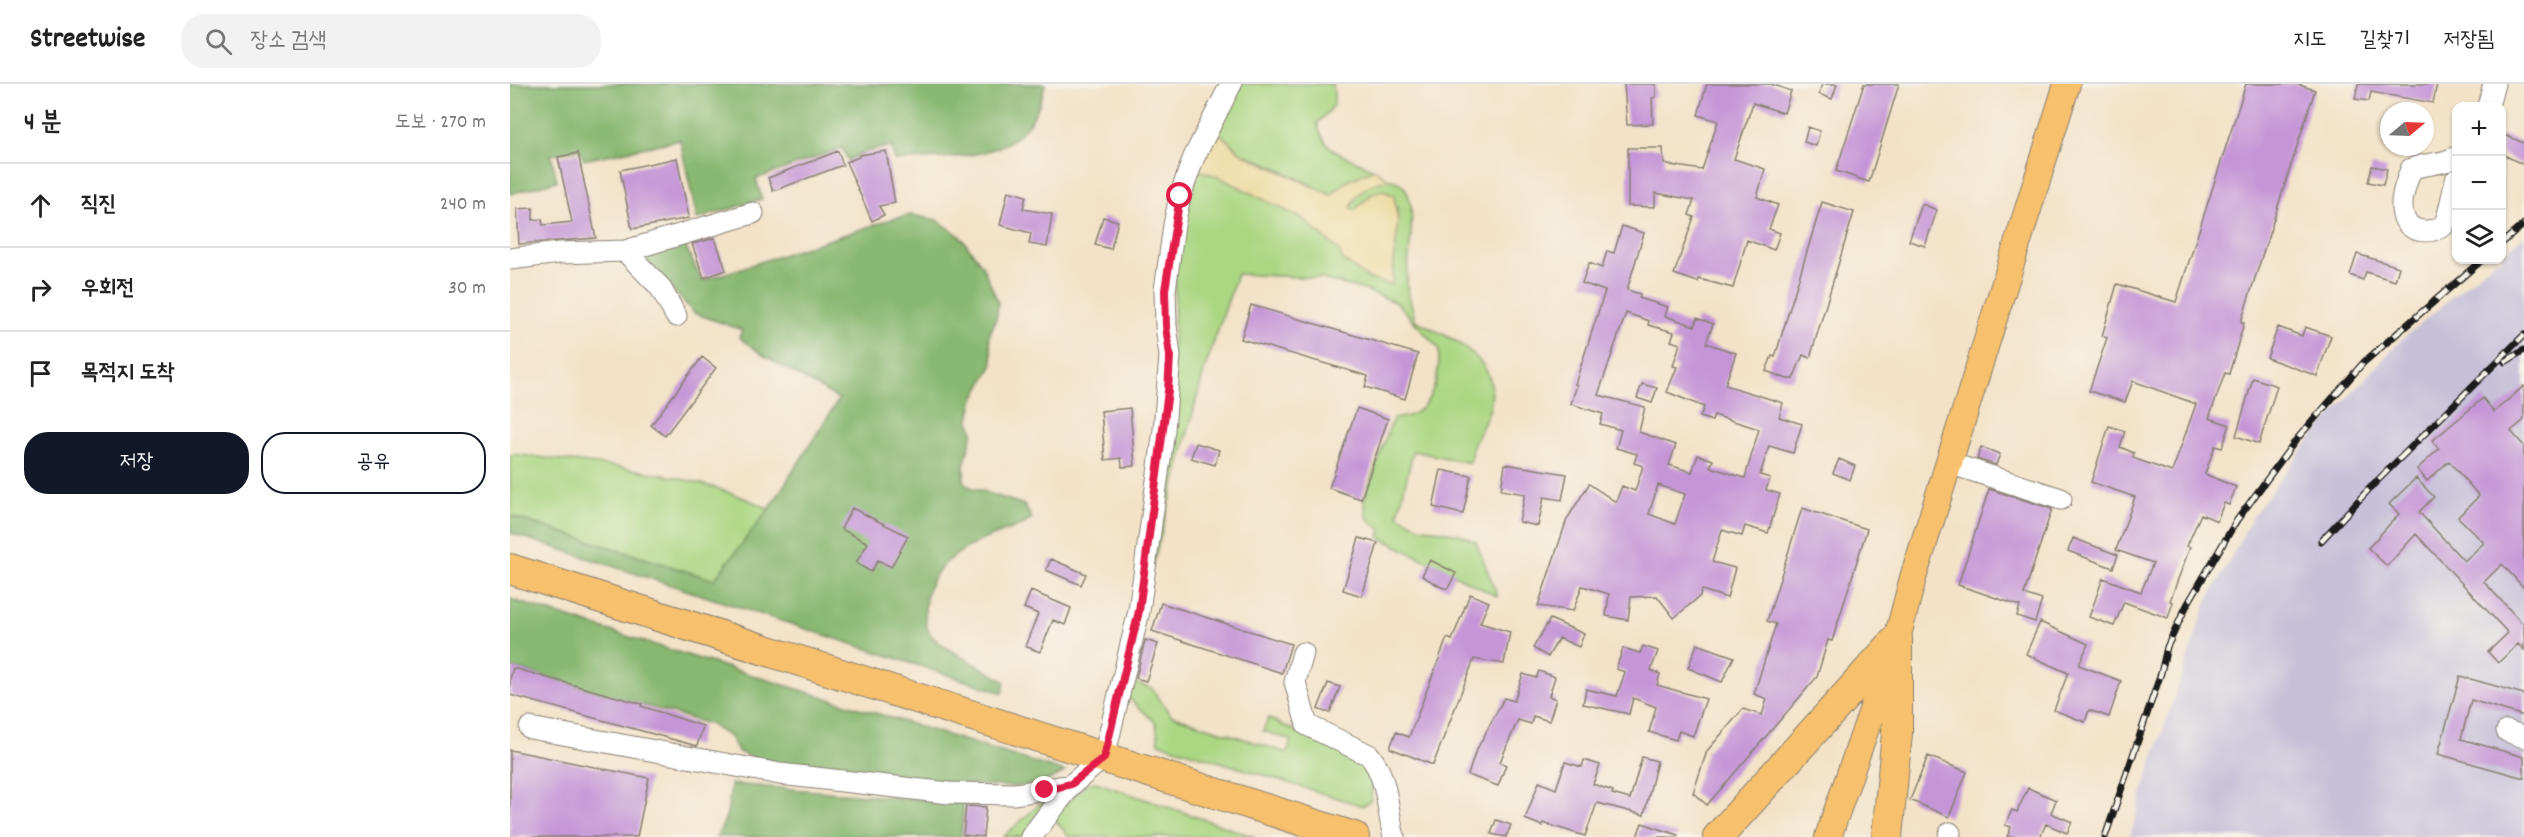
<!DOCTYPE html>
<html lang="ko">
<meta charset="utf-8">
<style>
body{margin:0;font-family:Dekko,"Poor Story",sans-serif;background:#f2f2f2;color:#222}
.controls{position:absolute;right:18px;top:18px;display:grid;overflow:hidden;border-radius:12px;box-shadow:0 2px 4px #0004}
.controls button{width:54px;height:54px;display:grid;place-items:center;padding:0;border:0;border-bottom:2px solid #e0e0e0;background:#fff;color:#222;font:30px sans-serif}
.compass{position:absolute;left:1870px;top:18px;width:54px;height:54px;border-radius:50%;background:#fff;box-shadow:0 2px 4px #0004;rotate:71deg}
.stop{position:absolute;width:18px;height:18px;margin:-14px;border:4px solid #e11d48;border-radius:50%;background:#fff}
.stop.end{background:#e11d48;border-color:#fff;box-shadow:0 2px 6px #0008}
.list{margin:0;padding:0;list-style:none}
h2{display:flex;justify-content:space-between;align-items:center;height:78px;margin:0;padding:0 24px;font-size:26px}
h2 small{font-size:20px;font-weight:400;color:#767676}
.list li{display:grid;grid-template-columns:39px 1fr auto;gap:18px;align-items:center;box-sizing:border-box;height:84px;padding:0 24px;border-top:2px solid #e0e0e0}
.list b{display:block;font-size:22px;white-space:nowrap}
.list em{font-size:20px;font-style:normal;color:#767676}
.actions{display:flex;gap:12px;padding:18px 24px}
.actions a{flex:1;padding:14px 0;border:2px solid #111827;border-radius:24px;text-align:center;font-size:21px;color:#111827}
.actions .main{background:#111827;color:#fff}
.icon{flex:none;width:33px;height:33px;fill:none;stroke:currentColor;stroke-width:2;stroke-linecap:round;stroke-linejoin:round}
.map{position:relative;flex:none;width:2014px;height:753px;overflow:hidden}
header{display:flex;align-items:center;gap:36px;box-sizing:border-box;height:84px;padding:0 30px;background:#fff;border-bottom:2px solid #e0e0e0}
header strong{font-size:28px}
nav{display:flex;gap:33px;margin-inline-start:auto;font-size:21px}
.search{width:420px;height:54px;background:#f2f2f2;display:flex;align-items:center;gap:15px;box-sizing:border-box;padding:0 21px;border-radius:24px;color:#767676;font-size:22px}
main{display:flex}
aside{flex:1;background:#fff}
.map>svg:first-child{display:block}
.industrial{fill:#c6c0d9}
.green{fill:#abd783;stroke:#647a50;stroke-width:1.5}
.forest{fill:#88b871;stroke:#526a46;stroke-width:1.5}
.sand{fill:#eeda9e;stroke:#857b5d;stroke-width:1.5}
.building{fill:#c596d7;fill-rule:evenodd}
.lines{fill:none;stroke-linecap:round;stroke-linejoin:round}
.minor-casing{stroke:#887f72;stroke-width:23}
.major-casing{stroke:#887f72;stroke-width:28}
.highway-casing{stroke:#887f72;stroke-width:32}
.minor{stroke:#fff;stroke-width:21}
.major{stroke:#f7c06c;stroke-width:26}
.highway{stroke:#f7c06c;stroke-width:30}
.rail-casing{stroke:#1c1c1c;stroke-width:7}
.rail{stroke:#f7f3e8;stroke-width:4.5;stroke-dasharray:14;stroke-linecap:butt}
.route{stroke:#e11d48;stroke-width:8}
</style>
<header>
<strong>Streetwise</strong>
<div class="search"><svg class="icon" aria-label="search" viewBox="0 0 24 24"><circle cx="10" cy="10" r="6"/><path d="M15 15l6 6"/></svg>장소 검색</div>
<nav><a>지도</a><a>길찾기</a><a>저장됨</a></nav>
</header>
<main>
<aside>
<h2>4 분<small>도보 · 270 m</small></h2>
<ul class="list">
<li><svg class="icon" aria-label="ahead" viewBox="0 0 24 24"><path d="M12 20V5M6 11l6-6 6 6"/></svg><div><b>직진</b></div><em>240 m</em></li>
<li><svg class="icon" aria-label="right" viewBox="0 0 24 24"><path d="M7 20v-9h11M14 6l5 5-5 5"/></svg><div><b>우회전</b></div><em>30 m</em></li>
<li><svg class="icon" aria-label="arrive" viewBox="0 0 24 24"><path d="M6 21V4h12l-3 4 3 4H6"/></svg><div><b>목적지 도착</b></div></li>
</ul>
<div class="actions"><a class="main">저장</a><a>공유</a></div>
</aside>
<div class="map">
<svg width="2014" height="753" viewBox="0 0 2014 753">
<rect width="100%" height="100%" fill="#f7f3e8"/>
<filter id="ink" filterUnits="userSpaceOnUse"><feTurbulence type="fractalNoise" baseFrequency=".0167" numOctaves="2"/><feDisplacementMap in="SourceGraphic" scale="12" xChannelSelector="R" yChannelSelector="G"/><feConvolveMatrix kernelMatrix="1 2 1 2 8 2 1 2 1" color-interpolation-filters="sRGB"/></filter>
<filter id="wash" filterUnits="userSpaceOnUse"><feTurbulence type="fractalNoise" baseFrequency=".008" numOctaves="4" result="noise"/><feDisplacementMap in="SourceGraphic" scale="24" xChannelSelector="R" yChannelSelector="G"/><feGaussianBlur stdDeviation="1.35" result="paint"/><feColorMatrix in="noise" values="0 0 0 0 0 0 0 0 0 0 0 0 0 0 0 0 0 1.4 0 .05"/><feComposite in="paint" operator="in"/></filter>
<g filter="url(#wash)">
<rect width="100%" height="100%" fill="#f3e2c7"/>
<!-- industrial -->
<path class="industrial" d="M2014 152V753H1620L1635 700 1696 520 1743 432 1801 354 1890 257 1986 176H1992V171Z"/>
<!-- green -->
<path class="green" d="M726 0H823C826 25 825 21 807 39 815 72 838 72 864 85L836 98 821 111 763 82 731 69 703 43Z
M688 86 707 92 793 135 828 166 833 176 859 195 882 200C883 174 889 149 887 123L862 110 843 128 841 123C847 110 856 100 871 97 920 86 895 177 897 201 898 212 903 225 905 236 941 255 992 273 980 323 977 337 968 349 963 362 960 367 962 373 960 379L903 367 888 431 909 443 949 450 966 458 988 513 869 453 871 446 857 433 854 415 883 334C920 336 930 295 929 265L887 219 855 206 809 194 727 190 694 287 641 488 664 246 666 167Z
M3 370C90 381 179 386 259 425L204 496 0 432V372Z
M619 597 641 604 661 631 777 669 781 656 753 647 758 634 852 678 863 693 861 716 853 722 649 659 646 639 615 611Z
M585 698 745 753H559L543 733 576 700Z
M541 710 514 753H493Z"/>
<!-- forest -->
<path class="forest" d="M0 0H535C519 81 451 71 385 77L381 62 355 68 338 76 332 64 246 95 252 115 187 135 170 56 74 76 69 65 41 71 47 97 0 110Z
M401 131 427 136 450 152 472 181 488 218 487 232 479 252 483 280 463 317 459 335 463 348 454 382V398L460 403 514 421 522 434 514 440C474 455 416 472 415 524 415 533 415 544 421 551 432 565 477 585 495 598L493 609 0 449V432L204 496 259 425 329 315 253 271 229 253 232 246 184 229 128 169 173 157 192 197 382 135Z
M0 515C184 575 370 629 555 688L532 699 503 703 400 696 246 675 228 668 220 653 199 640 0 583Z
M221 700 454 719 451 753H206C218 736 219 720 221 700Z"/>
<!-- sand -->
<path class="sand" d="M703 43 731 69 821 111 836 98 864 85 880 96C861 98 849 105 841 123L844 127 862 110 872 106 884 112 888 138 882 201 859 195 833 176 828 166 793 135 707 92 688 86Z"/>
<g id="blocks">
<!-- building -->
<path class="building" d="M1114 0H1146V13L1142 14 1143 40 1117 41Z
M1197 0H1261L1281 7 1274 29 1243 19 1224 75 1255 85 1247 113 1268 121 1259 145 1270 149 1264 166 1237 156 1223 204 1189 195 1188 198 1164 190 1184 133 1179 131 1184 116 1145 109V123L1118 122V64H1153L1154 80 1192 86 1208 37 1188 31Z
M1312 0H1327L1322 15 1309 10Z
M1354 0H1389L1359 98 1326 87Z
M1736 0H1786L1805 6 1731 238 1734 239 1719 290 1715 289 1699 334 1720 341 1712 364 1705 362 1695 390 1726 403 1719 421 1714 419 1707 437 1691 430 1677 462 1680 463 1660 517 1663 518 1658 534 1614 518 1604 542 1579 533 1593 494 1631 508 1643 479 1606 466 1625 413 1581 398 1599 342 1615 347 1610 363 1624 369 1623 374 1662 388 1686 320 1623 297 1615 318 1579 307 1597 254 1592 252 1607 200 1666 218Z
M1848 0H1927L1923 19 1861 8 1859 17 1845 15Z
M1298 43 1310 47 1306 62 1294 58Z
M1992 50 2014 59V81L1992 70Z
M328 67 333 81 263 107 258 94Z
M376 67 385 119 369 122 374 131 362 137 336 78 349 73V71Z
M68 69 86 154 9 160 7 125 23 124V136L32 135 33 141 62 138 48 73Z
M167 74 179 134 122 145 110 86Z
M1862 82 1877 85 1873 101 1858 98Z
M498 107 516 112 513 125 542 130 537 163 519 160 521 149 490 141Z
M1312 118 1344 128 1300 274 1293 271 1283 295H1277L1256 287 1262 272 1265 273Z
M1412 120 1427 126 1415 162 1399 157Z
M593 133 608 137 601 165 585 161Z
M1112 142 1134 149 1117 206 1130 210 1129 214 1158 223 1155 232 1185 242 1187 234 1203 240 1196 259 1226 269 1215 301 1273 319 1269 333 1292 340 1283 369 1259 362 1250 391 1260 394 1256 406 1270 410 1258 449 1235 442 1232 452 1212 446 1202 478 1225 484 1217 514 1192 506 1190 512 1164 534 1147 512 1121 513 1118 536 1096 532 1099 510 1072 502 1063 527 1028 522 1057 435 1079 400 1106 418 1112 402 1125 407 1133 382 1124 379 1127 370 1106 364 1111 346 1090 340 1093 330 1061 320 1067 301 1065 300 1095 207 1072 199 1079 179 1092 184 1097 167 1104 169ZM1116 229 1139 237 1138 241 1164 248 1161 257 1170 260 1163 282 1167 283 1157 308 1194 323 1190 333 1202 337 1204 331 1249 345 1235 394 1200 383 1203 376 1188 371 1182 388 1159 381 1166 361 1129 348 1135 323 1088 311ZM1148 401 1175 410 1165 440 1139 430Z
M205 154 216 186 194 194 182 160Z
M1847 170 1889 183 1885 197 1856 188 1853 196 1840 191Z
M741 221 908 270 895 315 855 303 858 292 731 255Z
M1768 243 1792 252 1795 243 1821 252 1807 292 1757 274Z
M192 273 206 284 155 352 141 341Z
M1743 294 1767 302 1749 360 1726 352Z
M1132 300 1147 304 1142 319 1127 314Z
M2014 302V336L2001 347 2014 362V504L1992 480 1974 498 2014 541V566L2008 560 1988 579 1978 568 1998 549 1906 450 1877 482 1858 464 1889 430 1879 420 1906 394 1924 413 1909 428 1954 477 1974 459 1948 433 1969 412 1939 377 1917 397 1907 385 1929 365 1922 357 1973 314 1984 328Z
M620 324 625 382 612 383 611 374 595 376 591 327Z
M847 324 878 335 851 415 819 404Z
M686 359 709 366 705 381 681 374Z
M1471 363 1490 370 1486 381 1467 375Z
M1329 375 1345 382 1340 396 1323 389Z
M995 380 1057 390 1052 416 1034 413 1028 442 1009 438 1015 410 991 406Z
M931 386 961 392 953 430 923 423Z
M1479 405 1542 425 1514 510 1532 516 1525 538 1507 532 1510 522 1448 501Z
M342 424 398 452 381 483 368 476 361 488 346 479 358 459 331 445Z
M1292 424 1357 445 1322 557 1318 556 1307 593 1197 721 1183 709 1197 667 1233 625 1252 631 1257 615 1244 610 1266 540 1257 537Z
M849 454 868 459 852 512 833 506Z
M1563 454 1608 471 1603 484 1558 467Z
M541 475 576 490 571 501 536 486Z
M920 476 946 489 938 504H933L912 492Z
M521 507 561 524 555 541 543 536 530 568 515 562 528 530 514 524Z
M960 510 979 518 970 539 1000 548 994 580 964 575 923 681 880 664 886 648 899 653 937 554 942 556Z
M651 519 781 560 772 589 642 547Z
M1040 535 1074 550 1069 563 1049 554 1038 573 1023 564Z
M1530 538 1578 560 1569 581 1611 597 1599 633 1579 626 1575 638 1544 626 1558 589 1516 570Z
M635 556 648 560 636 597 626 594Z
M1187 560 1224 573 1212 598 1178 584Z
M1133 562 1148 567 1141 586 1150 590 1147 601 1196 615 1183 652 1169 647 1166 656 1139 648 1146 623 1123 614 1119 630 1073 620 1076 605 1107 612 1115 588 1106 585 1113 564 1130 569Z
M3 584 132 620 131 622 193 642 187 662 0 611V595Z
M1029 587 1045 593 1039 612 1046 615 1039 637 1023 632 1021 640 1008 636 990 678 996 681 988 702 958 691 965 669 994 614 1004 617 1013 590 1026 594Z
M1950 592 2014 610V632L1961 616 1951 655 2014 673V694L1928 670Z
M818 599 830 603 820 628H815L808 625Z
M0 666 139 694 127 753H0Z
M1418 672 1457 688 1439 733 1400 716Z
M1132 673 1147 677 1134 731 1087 719 1075 752 1033 739 1032 742 1015 735 1029 698 1046 705 1055 678 1072 683 1074 676 1090 681 1083 700 1103 707 1102 710 1120 715Z
M1518 704 1546 716 1541 729 1562 738 1557 749 1536 740 1530 753H1497L1501 743 1495 741 1502 726 1507 728Z
M456 722 476 723 473 753 453 751Z
M986 736 1001 741 996 753 981 750Z
M1132 739 1168 751 1167 753H1127Z"/>
</g>
</g>
<g filter="url(#ink)">
<use href="#blocks" fill-opacity="0" stroke="#887f72" stroke-width="1.5"/>
<g class="lines">
<!-- minor casing -->
<g class="minor-casing">
<path id="minor" d="M1978 22 1984 0
M1946 73C1932 81 1916 79 1901 85 1897 97 1891 111 1892 123 1892 147 1915 152 1933 142L1937 135 1946 96
M115 167 150 203 166 232
M0 175 49 169 115 167 243 129
M1439 379 1551 415
M793 569 785 598 797 641 859 671C878 693 877 726 884 753
M20 644 270 690 439 709 505 710 561 701
M1997 647 2014 653
M521 753 561 701 594 673 629 527 654 346 660 272 656 242 655 206 664 141 670 112 684 73 721 0
M1439 753 1440 749"/>
</g>
<!-- major casing -->
<g class="major-casing">
<path id="major" d="M1318 753 1387 555 1403 494 1557 0"/>
</g>
<!-- highway casing -->
<g class="highway-casing">
<path id="highway" d="M0 485 844 753
M1208 753 1387 555
M1377 753 1387 649V555"/>
</g>
<!-- minor -->
<use href="#minor" class="minor"/>
<!-- major -->
<use href="#major" class="major"/>
<!-- highway -->
<use href="#highway" class="highway"/>
<!-- rail casing -->
<g class="rail-casing">
<path id="rail" d="M1992 159 2014 140
M1995 278 2014 266
M1811 457 1860 404 2014 251
M1595 753 1651 589 1657 563 1677 521 1727 436 1786 356 1854 278 1972 176"/>
</g>
<!-- rail -->
<use href="#rail" class="rail"/>
</g>
</g>
<g class="lines" filter="url(#ink)">
<!-- route -->
<path class="route" d="M535 706 561 700 594 674 629 527 658 307 660 272 656 242 655 206 670 112"/>
</g>
</svg>
<div class="controls">
<button>+</button>
<button>−</button>
<button><svg class="icon" aria-label="layers" viewBox="0 0 24 24"><path d="M12 4l9 5-9 5-9-5zM3 14l9 5 9-5"/></svg></button>
</div>
<svg class="compass" viewBox="-18 -18 36 36"><path d="M0-13l5 13h-10z" fill="#e53935"/><path d="M0 13l5-13h-10z" fill="#767676"/></svg>
<div class="stop" style="left:670px;top:112px"></div>
<div class="stop end" style="left:535px;top:706px"></div>
</div>
</main>
